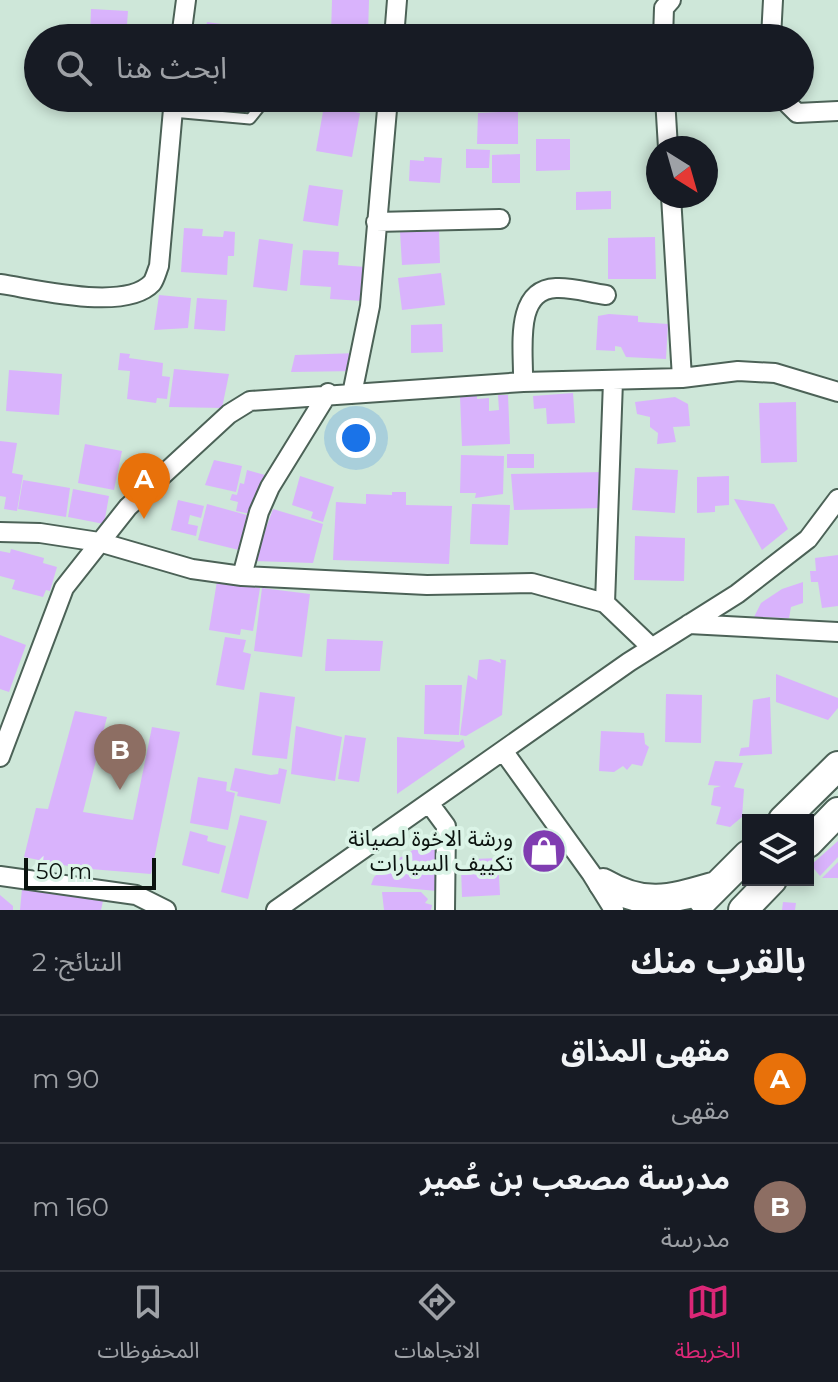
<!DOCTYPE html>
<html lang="ar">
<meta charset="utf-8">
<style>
body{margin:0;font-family:Montserrat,"Noto Sans Arabic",sans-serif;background:#20242c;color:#f1f3f6;direction:rtl}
.controls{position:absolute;right:24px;bottom:24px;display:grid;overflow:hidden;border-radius:0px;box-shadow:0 4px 12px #0003}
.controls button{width:72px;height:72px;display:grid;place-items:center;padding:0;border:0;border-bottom:2px solid #363941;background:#171b24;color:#f1f3f6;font:40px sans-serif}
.compass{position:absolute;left:646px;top:136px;width:72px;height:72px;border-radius:50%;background:#171b24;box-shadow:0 4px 12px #0003;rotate:143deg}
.scale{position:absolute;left:24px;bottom:20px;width:132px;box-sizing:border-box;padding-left:8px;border:4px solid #0b130f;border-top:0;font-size:22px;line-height:28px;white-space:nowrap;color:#0b130f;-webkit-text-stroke:6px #dbf4e7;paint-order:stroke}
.you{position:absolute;left:356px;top:438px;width:28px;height:28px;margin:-20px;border:6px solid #fff;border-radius:50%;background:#1a73e8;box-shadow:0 0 0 12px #1a73e833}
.badge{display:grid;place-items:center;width:52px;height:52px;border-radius:50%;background:#db2777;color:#fff;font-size:26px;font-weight:700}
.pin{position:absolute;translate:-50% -66px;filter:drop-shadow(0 2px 4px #0008)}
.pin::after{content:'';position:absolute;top:42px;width:28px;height:24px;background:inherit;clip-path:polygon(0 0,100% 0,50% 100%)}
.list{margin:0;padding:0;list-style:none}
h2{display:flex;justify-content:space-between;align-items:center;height:104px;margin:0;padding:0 32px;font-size:34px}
h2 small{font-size:26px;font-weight:400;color:#9ea1a6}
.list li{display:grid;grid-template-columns:52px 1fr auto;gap:24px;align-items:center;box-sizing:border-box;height:128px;padding:0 32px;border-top:2px solid #363941}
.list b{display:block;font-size:30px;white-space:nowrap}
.list p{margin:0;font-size:26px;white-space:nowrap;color:#9ea1a6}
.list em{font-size:26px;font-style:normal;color:#9ea1a6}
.icon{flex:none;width:44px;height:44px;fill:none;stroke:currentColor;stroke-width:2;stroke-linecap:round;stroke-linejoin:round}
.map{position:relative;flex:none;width:838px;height:910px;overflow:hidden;direction:ltr}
.search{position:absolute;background:#171b24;box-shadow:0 4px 12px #0003;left:24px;right:24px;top:24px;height:88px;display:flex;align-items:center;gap:20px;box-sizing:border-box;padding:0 28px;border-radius:44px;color:#9ea1a6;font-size:30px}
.sheet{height:360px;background:#171b24}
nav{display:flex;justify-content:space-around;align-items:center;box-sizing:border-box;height:112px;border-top:2px solid #363941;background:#171b24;font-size:22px;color:#9ea1a6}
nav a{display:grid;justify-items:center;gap:4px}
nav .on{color:#db2777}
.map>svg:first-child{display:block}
.building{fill:#d9b3fc}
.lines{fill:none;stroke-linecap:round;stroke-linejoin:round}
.service-casing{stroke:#4c6257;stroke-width:13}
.minor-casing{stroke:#4c6257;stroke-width:22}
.primary-casing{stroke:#4c6257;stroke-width:32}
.service{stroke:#fff;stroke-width:9}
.minor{stroke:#fff;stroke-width:18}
.primary{stroke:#fff;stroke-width:28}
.labels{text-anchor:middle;stroke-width:8;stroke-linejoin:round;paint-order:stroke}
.poi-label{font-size:22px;fill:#0b130f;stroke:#dbf4e7;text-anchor:end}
</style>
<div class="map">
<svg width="838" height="910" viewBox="0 0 838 910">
<rect width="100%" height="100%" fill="#cee7d9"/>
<!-- building -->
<path class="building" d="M332 0H369L368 34H331Z
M91 9 128 11 126 38H90Z
M207 22 257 29 256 38H204Z
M196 98H248L246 111 195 104Z
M315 98H350L349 105Z
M353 98H378L377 109 352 106Z
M324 106 360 113 352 157 316 151Z
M518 111V144H477L478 113Z
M536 139H570V170L536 171Z
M466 149 490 150 489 168H466Z
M520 154V183H492V155Z
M424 157 442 158 440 183 409 181 410 160 424 161Z
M309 185 343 190 338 226 303 221Z
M611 191V209L576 210V192Z
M184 228 203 229 202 236 223 237 224 231 235 232 234 256H228L227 275 181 272Z
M439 231 440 263 402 265 400 232Z
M655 237 656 279H608V238Z
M259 239 293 244 287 291 253 287Z
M303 250 339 252 338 265 366 267 363 301 330 299 331 287 300 285Z
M441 273 445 305 402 310 398 278Z
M159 295 191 298 188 328 154 330Z
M197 298 227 300 225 331 194 329Z
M609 314 638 316V322L668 324 666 359 626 357 621 347 615 346V351L596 350 598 316Z
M442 324 443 352 411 353V325Z
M120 353 130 354 129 358 163 363 162 376 170 377 167 399 157 398 156 403 127 399 130 371 118 370Z
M359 353 356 371 291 372 295 355Z
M174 369 229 374 222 408 169 407Z
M9 370 62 374 59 415 6 411Z
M573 393 575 423 547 424 546 408 534 409 533 396Z
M477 395V399L489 398V411L499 410 498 395H508L510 444 462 446 460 396Z
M675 397 688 404 690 426 673 427 676 442 657 444 658 433 650 427V417L637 414 635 402Z
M796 402 797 462 761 463 759 403Z
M0 441 17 443 12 473 23 475 17 511 4 509 6 497 0 496Z
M85 444 122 451 114 490 78 483Z
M507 454H534V468H507Z
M461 455 504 456 503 494 475 498 476 493H460Z
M214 460 242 466 236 492 205 485Z
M635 468 678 470 675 513 632 510Z
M247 470 265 475 255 515 236 511 238 502 230 500 232 494 237 495 240 483 244 484Z
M603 472V508L514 510 511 474Z
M300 476 334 487 323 522 311 518 313 512 292 505Z
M729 476V505L715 506V512L697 513V477Z
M23 480 70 488 66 517 18 509Z
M73 489 109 496 104 524 68 517Z
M392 492H406V505L452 506 449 564 333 560 336 502 366 504V494L392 495Z
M734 499 774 504 788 529 762 550Z
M178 500 204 506 201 518 190 515 188 524 198 526 196 536 171 530Z
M207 504 254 517 243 551 198 540Z
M472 504 510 505 508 545 470 544Z
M273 509 323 524 313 563 254 561Z
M635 536 685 538 684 581 634 580Z
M11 549 44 558 43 563 57 567 50 591 46 590 43 597 12 589 15 580 0 576V551L10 553Z
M838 555V606L822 608 818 582H811L810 571H816L815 558Z
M217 581 260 588 253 631 241 629 240 635 209 630Z
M803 582V603L791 607 789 618 754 617 761 603 782 589Z
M262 588 310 594 302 657 254 651Z
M0 635 26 645 9 692 0 689Z
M225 637 246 640 243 652 251 654 244 690 216 685Z
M327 639 383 641 380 671H325Z
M490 659 501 663 500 659 506 660 502 715 466 736 460 735 468 675 477 680 479 660Z
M776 674 838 698V708L828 720 776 702Z
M425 685H462L459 735 424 734Z
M260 692 295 697 287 759 252 755Z
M666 694 702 695 701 743 665 742Z
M770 697 772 754 739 756 741 748 749 747 753 700Z
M75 711 107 717 83 812 133 820 152 727 180 732 151 874 78 868 24 857 36 808 48 809Z
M296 726 342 737 335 781 291 774Z
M601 731 644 733 645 744 649 747 642 766 632 764 627 770 623 766 614 772 599 771Z
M345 735 366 738 359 782 338 779Z
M397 737 459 742 463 739 465 747 397 794Z
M715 761 743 763 734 787 744 789 742 817 730 827 716 824 721 807 711 805 714 788 721 786 708 785Z
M235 768 271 775 278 774 279 768 287 770 280 804 237 796 238 792 230 790Z
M198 777 227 782 226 791 235 793 228 830 190 823Z
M240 815 267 821 248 899 221 892Z
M190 831 208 836 207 841 226 846 219 874 182 865Z
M440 834 437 891 371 885 374 877 386 866Z
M838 841V857L820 876 811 865Z
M498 858 500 895 462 897 461 867H474V859Z
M838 862V878H822Z
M22 889 103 901 101 910H20Z
M382 892H421L428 899 425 903 432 905 431 910H384Z
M0 895 13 906V910H0Z
M783 902 796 903 795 910H782Z"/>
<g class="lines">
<!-- service casing -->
<g class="service-casing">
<path id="service" d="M172 112 250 119 267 98"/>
</g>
<!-- minor casing -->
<g class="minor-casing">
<path id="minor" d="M181 38 186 0
M394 38 397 0
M663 38 664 8 671 0
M771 38 773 0
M665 98 668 148
M782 98 797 113 838 111
M671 196 682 378
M376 222 500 219
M0 284C36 289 125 312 152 283 155 279 157 271 159 266L174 98
M523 382C524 351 513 290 556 288 572 287 590 293 606 295
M352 394 370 306 388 98
M0 532 40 533 99 542 192 569 242 576 427 585 532 583 605 603 651 647
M242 576 259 512 270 487 328 393
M605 603 613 381
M689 624 838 632
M504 752 591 873 614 910
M0 757 64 588 128 507 229 414 250 401 523 382 682 378 738 371 775 373 838 392
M429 803 446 826 445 910
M0 876 136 895 166 910
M276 910 629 662 737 594 808 539 838 499"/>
</g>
<!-- primary casing -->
<g class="primary-casing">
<path id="primary" d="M783 820 838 766
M808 843 838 812
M603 883C646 908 671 899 716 886
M703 900 748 855
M743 910 772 880"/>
</g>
<!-- service -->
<use href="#service" class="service"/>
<!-- minor -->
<use href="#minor" class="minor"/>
<!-- primary -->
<use href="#primary" class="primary"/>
</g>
<!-- icons -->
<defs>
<g id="shop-disc" transform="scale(2.3)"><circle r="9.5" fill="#803db1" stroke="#dbf4e7"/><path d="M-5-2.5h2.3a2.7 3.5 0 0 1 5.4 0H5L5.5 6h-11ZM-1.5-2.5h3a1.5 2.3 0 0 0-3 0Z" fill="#fff"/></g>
</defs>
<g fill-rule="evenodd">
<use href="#shop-disc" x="544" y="851"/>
</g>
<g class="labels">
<!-- poi labels -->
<g class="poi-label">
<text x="513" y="846">ورشة الاخوة لصيانة<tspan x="513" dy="25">تكييف السيارات</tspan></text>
</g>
</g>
</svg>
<div class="controls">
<button><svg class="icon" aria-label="layers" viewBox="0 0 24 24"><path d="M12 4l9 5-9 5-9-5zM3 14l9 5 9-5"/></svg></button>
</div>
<svg class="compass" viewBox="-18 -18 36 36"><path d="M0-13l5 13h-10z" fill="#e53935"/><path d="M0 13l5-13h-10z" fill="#9ea1a6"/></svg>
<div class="scale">50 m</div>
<div class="you"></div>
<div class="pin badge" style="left:144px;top:519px;background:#e8710a">A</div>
<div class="pin badge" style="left:120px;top:790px;background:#8d6e63">B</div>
<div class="search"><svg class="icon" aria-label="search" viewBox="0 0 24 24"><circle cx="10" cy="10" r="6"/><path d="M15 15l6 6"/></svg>ابحث هنا</div>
</div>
<section class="sheet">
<h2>بالقرب منك<small>النتائج: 2</small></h2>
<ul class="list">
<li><span class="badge" style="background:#e8710a">A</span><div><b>مقهى المذاق</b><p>مقهى</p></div><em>90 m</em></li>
<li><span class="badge" style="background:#8d6e63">B</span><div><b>مدرسة مصعب بن عُمير</b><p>مدرسة</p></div><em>160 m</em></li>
</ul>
</section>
<nav>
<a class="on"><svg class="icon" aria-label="map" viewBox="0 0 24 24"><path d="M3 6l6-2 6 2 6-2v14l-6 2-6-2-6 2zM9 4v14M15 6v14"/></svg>الخريطة</a>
<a><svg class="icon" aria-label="directions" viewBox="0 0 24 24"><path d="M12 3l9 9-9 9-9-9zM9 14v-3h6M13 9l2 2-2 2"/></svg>الاتجاهات</a>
<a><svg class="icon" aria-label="saved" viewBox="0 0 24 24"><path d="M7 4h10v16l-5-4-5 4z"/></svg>المحفوظات</a>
</nav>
